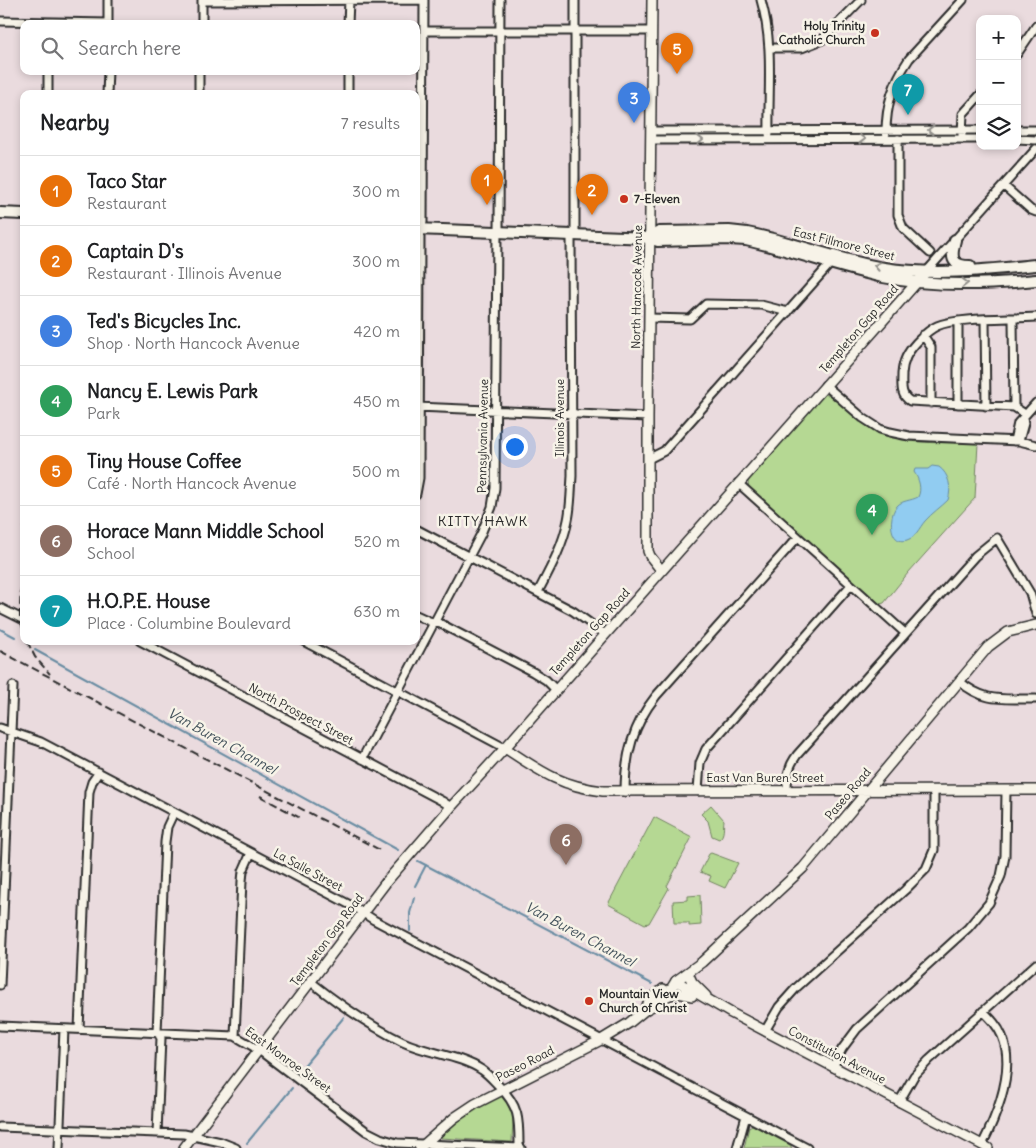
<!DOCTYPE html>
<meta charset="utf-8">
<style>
body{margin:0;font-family:Delius,sans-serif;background:#f6f6f6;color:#202124}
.controls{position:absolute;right:15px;top:15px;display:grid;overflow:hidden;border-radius:10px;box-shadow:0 2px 8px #0003}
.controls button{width:45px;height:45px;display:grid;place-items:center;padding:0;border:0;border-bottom:1px solid #e0e0e0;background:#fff;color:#202124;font:25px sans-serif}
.you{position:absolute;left:514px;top:446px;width:18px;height:18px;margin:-12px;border:4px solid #fff;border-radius:50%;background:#1a73e8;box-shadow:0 0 0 8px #1a73e833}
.badge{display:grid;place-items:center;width:32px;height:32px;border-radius:50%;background:#d93025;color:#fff;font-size:16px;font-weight:700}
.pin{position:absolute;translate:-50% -41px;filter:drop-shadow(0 1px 2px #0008)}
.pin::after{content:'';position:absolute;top:26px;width:18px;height:15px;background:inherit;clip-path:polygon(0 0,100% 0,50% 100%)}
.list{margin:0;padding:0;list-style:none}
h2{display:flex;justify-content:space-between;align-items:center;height:65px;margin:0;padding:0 20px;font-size:21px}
h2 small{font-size:16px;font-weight:400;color:#757577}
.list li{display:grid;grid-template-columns:32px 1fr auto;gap:15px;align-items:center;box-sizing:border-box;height:70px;padding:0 20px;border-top:1px solid #e0e0e0}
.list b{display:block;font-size:19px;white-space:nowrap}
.list p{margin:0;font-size:16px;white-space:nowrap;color:#757577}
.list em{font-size:16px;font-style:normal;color:#757577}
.icon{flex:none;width:28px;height:28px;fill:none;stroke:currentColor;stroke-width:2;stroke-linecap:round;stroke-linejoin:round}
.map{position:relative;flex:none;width:1036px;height:1148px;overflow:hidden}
.search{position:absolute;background:#fff;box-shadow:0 2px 8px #0003;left:20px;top:20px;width:400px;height:55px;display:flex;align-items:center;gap:12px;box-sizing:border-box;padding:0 18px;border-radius:10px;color:#757577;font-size:19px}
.panel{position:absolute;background:#fff;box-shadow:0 2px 8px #0003;left:20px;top:90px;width:400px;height:555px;border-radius:10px}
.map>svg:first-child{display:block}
.green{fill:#b5d893;stroke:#70825f}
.water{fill:#91ccf1;stroke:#688ca2}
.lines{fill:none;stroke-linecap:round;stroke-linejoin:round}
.stream{stroke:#688ca2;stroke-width:2}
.minor-casing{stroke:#2b2b2b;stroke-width:11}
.tertiary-casing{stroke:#2b2b2b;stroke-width:12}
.secondary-casing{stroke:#2b2b2b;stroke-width:12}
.primary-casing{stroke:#2b2b2b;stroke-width:14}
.minor{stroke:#f7f3e8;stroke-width:7}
.tertiary{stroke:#f7f3e8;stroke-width:9}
.secondary{stroke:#f7f3e8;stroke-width:9}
.primary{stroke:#f7f3e8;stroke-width:10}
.rail{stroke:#2b2b2b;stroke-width:2;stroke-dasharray:8 4;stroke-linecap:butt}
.oneway{stroke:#918f8a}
.poi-dot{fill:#c8321e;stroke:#f7f3e8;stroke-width:2}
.labels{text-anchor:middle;stroke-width:5;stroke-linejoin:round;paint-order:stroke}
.poi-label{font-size:12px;font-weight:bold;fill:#2b2b2b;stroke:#f7f3e8;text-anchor:start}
.street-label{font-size:12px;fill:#2b2b2b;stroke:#f7f3e8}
.neighbourhood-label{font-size:14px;letter-spacing:1px;fill:#2b2b2b;stroke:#f7f3e8}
.water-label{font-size:14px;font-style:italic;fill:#44535c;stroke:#f7f3e8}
</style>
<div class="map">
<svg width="1036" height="1148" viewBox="0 0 1036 1148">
<rect width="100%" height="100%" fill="#eadbde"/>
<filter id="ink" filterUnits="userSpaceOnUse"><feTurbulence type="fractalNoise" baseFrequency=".02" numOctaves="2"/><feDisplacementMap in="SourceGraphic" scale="10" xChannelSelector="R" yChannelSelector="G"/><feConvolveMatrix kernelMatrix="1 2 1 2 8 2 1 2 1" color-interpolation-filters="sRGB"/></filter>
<g filter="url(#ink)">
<!-- green -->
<path class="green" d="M824 394 831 396C845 408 859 423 876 432 904 446 947 442 978 443L975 498 908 573 884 603 880 604 749 487 748 482 751 476Z
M711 805 724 820C723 826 725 835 719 839L712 836 708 821 701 814Z
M654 817 692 837 667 886 669 888 649 923 645 924 608 904Z
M711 853 738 863 725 888 709 881 711 876 700 872 709 854Z
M700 895 701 925 689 926V923H674L673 901 688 900V896Z
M500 1096H504L513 1117 512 1142 441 1138 442 1134 463 1117Z
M752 1125 790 1145 792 1148H744L749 1127Z"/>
<!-- water -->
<path class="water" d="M932 466 939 467C949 474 952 488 948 500 941 507 932 513 925 521 919 528 916 537 907 540 889 546 888 515 897 506 902 500 911 501 918 497 922 489 919 479 914 472L915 469H928Z"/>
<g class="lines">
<!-- stream -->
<path class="stream" d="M0 629 15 637
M35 650 398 850
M418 861 652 984
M415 886 426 865
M410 931V913L414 898
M302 1068 344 1017
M247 1143 292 1088"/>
<!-- minor casing -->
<g class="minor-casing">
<path id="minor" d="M108 0V24
M761 0C774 44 768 89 769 134
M203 1 424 0
M0 21 108 23
M202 24V0
M348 24 349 0
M424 31H651
M769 48H802L822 40 861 0
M1017 54 1036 26
M199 71V94
M48 94V71
M107 94 108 71
M348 94V71
M1017 130H1036
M651 131 980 130
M886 133C886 105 893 83 909 59L963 0
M962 134 963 114 980 95
M898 139V215L903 228 930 253
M1017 139 1036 140
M651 140 980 139
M1004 186 1031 210 1036 212
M499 233 500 0
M575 236V0
M926 272 1036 149
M649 318 690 319 706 304 761 305 788 312
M1013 319 1014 407
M985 320 986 406
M958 321V404
M923 335 931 347V403
M825 385 863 418 880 429 890 432 909 436 1019 441 1036 445
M417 407 648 417
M1025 414 1014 407 910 401C900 395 902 385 902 374 903 361 907 353 916 343 922 337 928 330 937 326 956 317 1012 319 1036 317
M1014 441 1018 423 1036 403
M1019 441 1024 423 1023 419
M648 459 664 451 831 263
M738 483 905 633
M416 494 419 478 420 233 423 222 424 0
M416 529 573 611 605 634
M538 592C550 569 563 546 568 520 571 506 571 491 572 476L571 236
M0 608 24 620
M416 615 429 621 441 624 533 672 546 680 555 689
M140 641 442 801 451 807
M303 641 505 748
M959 681C986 704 1004 698 1036 699
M0 728 41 742 354 907 374 920 807 1148
M362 759 481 534 492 507 495 488 497 233
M698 791 700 763 706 749 851 585
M787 791C787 776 788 767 797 755L975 556 997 538 1030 593 1036 614
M625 792C625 755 633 725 656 696L798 537
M311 982C340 1005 370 1026 403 1042 429 1054 459 1055 482 1070 489 1075 493 1080 499 1086 520 1107 519 1120 519 1148
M0 985 13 686
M0 1026 235 1036 259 1050 366 1131 380 1138 397 1143 521 1148
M79 1029 89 792 92 782 99 772
M765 1031 779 1007 796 988 905 890 926 869 934 850V791
M235 1036 242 881 243 871 251 853
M833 1067 842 1049 857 1029 968 928 989 903 1001 876 1005 856 1006 790
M899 1102 914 1076 929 1060 1036 964
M0 1127 184 1134 221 1142 236 1148
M157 1133 161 1038 157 1032 165 842 167 827 174 812
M982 1145C997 1115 1016 1069 1002 1036 998 1026 991 1019 983 1011
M59 1148 64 1029
M737 1148 746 1116"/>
</g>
<!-- tertiary casing -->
<g class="tertiary-casing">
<path id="tertiary" d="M652 0 648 417V551L650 556 661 570
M505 748C540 771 560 786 603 791L1036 790
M676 981 702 962 803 868 988 647 1008 632 1036 625
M184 1148 387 881 451 807 505 748 926 272"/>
</g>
<!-- secondary casing -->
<g class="secondary-casing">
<path id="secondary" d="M688 973 692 982 706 996
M676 981 731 1013 988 1148
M664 998C674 991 681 994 692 996
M645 1010 649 1001 663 989
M420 1148 454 1118 475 1104 601 1040 629 1023 645 1010 658 1003 663 995 671 989 676 981"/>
</g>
<!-- primary casing -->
<g class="primary-casing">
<path id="primary" d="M0 213 24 214
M416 229 649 238 658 241 729 239 746 240C792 250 837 267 883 277 932 287 986 285 1036 280
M649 238 659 232 729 231 747 233C793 242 837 260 884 268 934 276 986 270 1036 265
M955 240C951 256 950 266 970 266"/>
</g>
<!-- minor -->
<use href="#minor" class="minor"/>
<!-- tertiary -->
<use href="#tertiary" class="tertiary"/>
<!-- secondary -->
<use href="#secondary" class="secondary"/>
<!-- primary -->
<use href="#primary" class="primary"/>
<!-- rail -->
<path class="rail" d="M24 526 20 608V619L24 632
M27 641 35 657 50 674
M0 651 380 850
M260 796 302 819"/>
</g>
<!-- one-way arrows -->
<defs><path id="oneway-chevron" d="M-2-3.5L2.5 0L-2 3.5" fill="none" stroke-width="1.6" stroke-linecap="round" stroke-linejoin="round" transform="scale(1.25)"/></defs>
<g class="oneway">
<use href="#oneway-chevron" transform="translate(931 130) rotate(-180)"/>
<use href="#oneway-chevron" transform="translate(862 139)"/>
<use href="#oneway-chevron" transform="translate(700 140) rotate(-1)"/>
<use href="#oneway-chevron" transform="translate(877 266) rotate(-169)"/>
<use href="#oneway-chevron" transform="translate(965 283)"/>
</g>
</g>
<!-- markers -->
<g class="poi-dot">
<circle cx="875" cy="33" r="5"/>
<circle cx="624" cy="199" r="5"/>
<circle cx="589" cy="1001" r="5"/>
</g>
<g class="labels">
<!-- poi labels -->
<g class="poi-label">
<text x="865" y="30" text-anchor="end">Holy Trinity<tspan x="865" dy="14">Catholic Church</tspan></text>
<text x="634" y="203">7-Eleven</text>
<text x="599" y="998">Mountain View<tspan x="599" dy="14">Church of Christ</tspan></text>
</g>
<!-- street labels -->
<g class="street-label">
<text transform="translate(844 244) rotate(14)" y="4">East Fillmore Street</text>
<text transform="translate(637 287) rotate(-89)" y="4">North Hancock Avenue</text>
<text transform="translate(859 329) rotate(-49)" y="4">Templeton Gap Road</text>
<text transform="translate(560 418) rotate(-90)" y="4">Illinois Avenue</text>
<text transform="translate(483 436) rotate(-89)" y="4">Pennsylvania Avenue</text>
<text transform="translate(590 632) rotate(-48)" y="4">Templeton Gap Road</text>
<text transform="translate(301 714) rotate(28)" y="4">North Prospect Street</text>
<text x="765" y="782">East Van Buren Street</text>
<text transform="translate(848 794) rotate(-50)" y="4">Paseo Road</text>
<text transform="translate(308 870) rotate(28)" y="4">La Salle Street</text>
<text transform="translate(327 940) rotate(-53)" y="4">Templeton Gap Road</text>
<text transform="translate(837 1055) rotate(28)" y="4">Constitution Avenue</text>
<text transform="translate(288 1060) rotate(36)" y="4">East Monroe Street</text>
<text transform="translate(525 1064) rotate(-27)" y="4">Paseo Road</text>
</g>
<!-- neighbourhood labels -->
<g class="neighbourhood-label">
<text x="483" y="526">KITTY HAWK</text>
</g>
<!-- water labels -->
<g class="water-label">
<text transform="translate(222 741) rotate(29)" y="5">Van Buren Channel</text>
<text transform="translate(580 934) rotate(28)" y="5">Van Buren Channel</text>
</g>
</g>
</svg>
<div class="controls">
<button>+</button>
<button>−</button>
<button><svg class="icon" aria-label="layers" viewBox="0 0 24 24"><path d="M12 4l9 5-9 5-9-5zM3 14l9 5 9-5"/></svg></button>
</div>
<div class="you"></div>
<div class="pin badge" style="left:487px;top:205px;background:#e8710a">1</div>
<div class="pin badge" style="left:592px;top:215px;background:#e8710a">2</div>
<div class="pin badge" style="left:634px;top:123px;background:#3f7fe0">3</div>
<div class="pin badge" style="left:872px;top:535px;background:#2e9e5b">4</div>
<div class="pin badge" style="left:677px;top:74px;background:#e8710a">5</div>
<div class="pin badge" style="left:566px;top:865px;background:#8d6e63">6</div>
<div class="pin badge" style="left:908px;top:115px;background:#0f9aa8">7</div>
<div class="search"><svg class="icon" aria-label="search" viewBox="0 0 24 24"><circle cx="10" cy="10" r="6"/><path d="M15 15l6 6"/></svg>Search here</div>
<section class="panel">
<h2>Nearby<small>7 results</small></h2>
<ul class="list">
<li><span class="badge" style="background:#e8710a">1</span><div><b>Taco Star</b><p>Restaurant</p></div><em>300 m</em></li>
<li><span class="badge" style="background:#e8710a">2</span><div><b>Captain D's</b><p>Restaurant · Illinois Avenue</p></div><em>300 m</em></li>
<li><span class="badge" style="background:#3f7fe0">3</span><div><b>Ted's Bicycles Inc.</b><p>Shop · North Hancock Avenue</p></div><em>420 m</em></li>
<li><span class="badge" style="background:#2e9e5b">4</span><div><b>Nancy E. Lewis Park</b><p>Park</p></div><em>450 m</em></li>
<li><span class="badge" style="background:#e8710a">5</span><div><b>Tiny House Coffee</b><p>Café · North Hancock Avenue</p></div><em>500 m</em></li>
<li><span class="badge" style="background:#8d6e63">6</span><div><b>Horace Mann Middle School</b><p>School</p></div><em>520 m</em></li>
<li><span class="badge" style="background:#0f9aa8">7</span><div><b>H.O.P.E. House</b><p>Place · Columbine Boulevard</p></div><em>630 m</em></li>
</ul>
</section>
</div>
